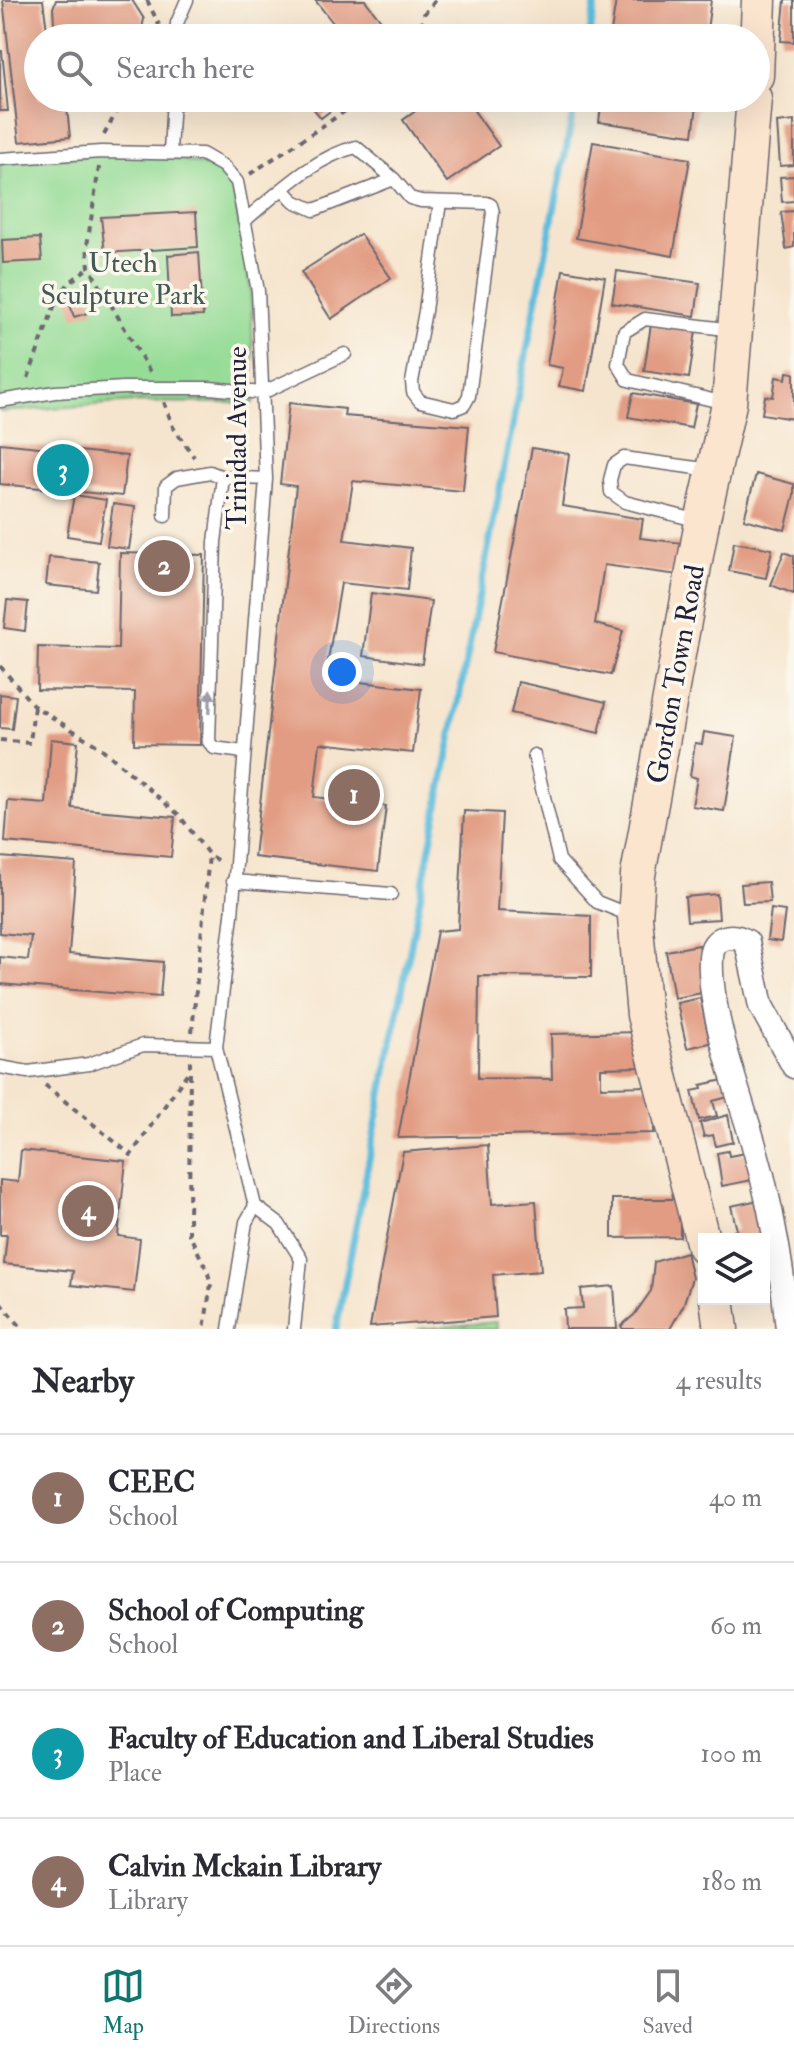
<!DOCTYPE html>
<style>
body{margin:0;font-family:"IM FELL Double Pica",serif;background:#f7f7f7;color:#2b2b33}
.controls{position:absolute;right:24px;bottom:24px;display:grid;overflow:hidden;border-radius:0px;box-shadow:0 8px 32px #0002}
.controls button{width:72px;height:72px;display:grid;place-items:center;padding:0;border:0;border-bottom:2px solid #e1e1e2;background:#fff;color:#2b2b33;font:40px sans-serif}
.you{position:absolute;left:342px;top:672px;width:28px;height:28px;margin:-20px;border:6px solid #fff;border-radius:50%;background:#1a73e8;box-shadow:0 0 0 12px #1a73e833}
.badge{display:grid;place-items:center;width:52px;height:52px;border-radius:50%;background:#0f766e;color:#fff;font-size:26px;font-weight:700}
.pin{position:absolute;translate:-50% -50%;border:4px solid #fff;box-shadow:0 2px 8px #0006}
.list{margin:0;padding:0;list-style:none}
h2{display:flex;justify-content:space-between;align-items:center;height:104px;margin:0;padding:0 32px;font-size:34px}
h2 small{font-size:26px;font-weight:400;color:#7c7c81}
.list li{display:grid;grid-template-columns:52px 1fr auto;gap:24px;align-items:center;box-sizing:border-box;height:128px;padding:0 32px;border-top:2px solid #e1e1e2}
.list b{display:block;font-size:30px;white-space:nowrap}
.list p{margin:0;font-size:26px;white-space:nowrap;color:#7c7c81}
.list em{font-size:26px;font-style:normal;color:#7c7c81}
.icon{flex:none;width:44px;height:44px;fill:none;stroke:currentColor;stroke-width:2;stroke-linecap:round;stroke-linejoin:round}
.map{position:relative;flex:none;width:794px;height:1329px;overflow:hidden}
.search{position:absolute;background:#fff;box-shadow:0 8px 32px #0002;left:24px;right:24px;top:24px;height:88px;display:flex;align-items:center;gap:20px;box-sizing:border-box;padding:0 28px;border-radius:44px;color:#7c7c81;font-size:30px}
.sheet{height:616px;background:#fff}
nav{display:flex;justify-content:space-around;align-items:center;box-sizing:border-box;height:112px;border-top:2px solid #e1e1e2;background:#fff;font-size:22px;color:#7c7c81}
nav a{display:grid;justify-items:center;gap:4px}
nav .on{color:#0f766e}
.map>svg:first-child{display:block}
.green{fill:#95dc96;stroke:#5c7f68;stroke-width:2}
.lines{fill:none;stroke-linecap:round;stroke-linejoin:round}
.stream{stroke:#5dbcdb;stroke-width:7}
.building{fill:#e29c83}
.lane-casing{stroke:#6c666e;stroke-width:15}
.street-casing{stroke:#6c666e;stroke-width:27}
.secondary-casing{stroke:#6c666e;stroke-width:37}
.path{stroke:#6c666e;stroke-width:4;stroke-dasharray:6 6;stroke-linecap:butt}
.lane{stroke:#fff;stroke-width:12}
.street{stroke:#fff;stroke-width:24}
.secondary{stroke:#fce5cf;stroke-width:34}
.oneway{fill:#9c9ca7}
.labels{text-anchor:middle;stroke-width:7;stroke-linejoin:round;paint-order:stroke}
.park-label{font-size:28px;fill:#445a56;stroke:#fbf7ec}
.street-label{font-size:28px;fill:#22223b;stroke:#fbf7ec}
</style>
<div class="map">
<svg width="794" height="1329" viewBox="0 0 794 1329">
<rect width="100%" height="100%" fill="#fbf7ec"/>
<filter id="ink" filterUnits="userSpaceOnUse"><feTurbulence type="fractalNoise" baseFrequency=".0125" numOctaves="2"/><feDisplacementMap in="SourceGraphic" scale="16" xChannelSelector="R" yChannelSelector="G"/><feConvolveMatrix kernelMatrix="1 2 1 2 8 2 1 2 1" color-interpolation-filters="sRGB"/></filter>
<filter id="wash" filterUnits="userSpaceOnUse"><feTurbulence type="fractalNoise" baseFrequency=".006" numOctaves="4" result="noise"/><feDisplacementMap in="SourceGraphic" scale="32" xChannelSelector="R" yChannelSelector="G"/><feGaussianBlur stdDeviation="1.8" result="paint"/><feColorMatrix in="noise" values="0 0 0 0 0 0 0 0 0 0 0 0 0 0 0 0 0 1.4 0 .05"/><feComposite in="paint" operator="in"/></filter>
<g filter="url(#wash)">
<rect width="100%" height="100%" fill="#f6e5ce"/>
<!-- green -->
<path class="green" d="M131 152C165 157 199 161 231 175L251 291 254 403 133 402 0 412V161Z
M496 1322 497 1329H417Z"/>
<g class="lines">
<!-- stream -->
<path class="stream" d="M589 38 596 0
M336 1329 576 98"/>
</g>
<g id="blocks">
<!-- building -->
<path class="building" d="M3 0H43L48 38H38V98H66L70 137 19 142Z
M56 0H132L144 19 140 38H55L53 8Z
M315 0H365L390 32 382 38H324L337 28Z
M616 0H711L706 38H610Z
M785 0H794V42L781 41Z
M465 26 506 34V38H463Z
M0 51H2L8 111H0Z
M305 98H347L321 118Z
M434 98H465L499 146 447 182 403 120Z
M537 98H558L557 103Z
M602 98H698L693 135 599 122Z
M794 121V165L780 166 777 123Z
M593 142 690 159 673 256 576 238Z
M794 176V201L782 202 780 177Z
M794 211V247L786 249 781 212Z
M196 212 198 247 105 253 101 217Z
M360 234 391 278 331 319 301 272Z
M40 238 42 261 3 263 2 240Z
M199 252 203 316 171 317 168 255Z
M563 270 605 277 586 391 559 386 563 368 547 365Z
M617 271 700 283 695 316 612 303Z
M88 290 94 311 74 317 67 295Z
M651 324 696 331 689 378 644 371Z
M787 372 794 373V419L762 414 765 396 773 397 776 377 786 379Z
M633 393 696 404 691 428 628 417Z
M289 403 345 409 344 416 469 426 463 491 353 481 344 540 411 548 407 590 341 583 325 678 421 689 413 753 320 743 314 797 386 806 378 871 254 857 296 486 280 484Z
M0 443 127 456 122 496 0 484Z
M532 448 569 454 562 506 643 519 640 538 683 543 678 575 604 565 595 624 623 631 611 675 493 652Z
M756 474 794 484V495L785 530 744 519Z
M74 495 106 500 99 541 67 536Z
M113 504 135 507 129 549 107 546Z
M734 542 772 549 766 578 729 571Z
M784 552 794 556V594L771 585Z
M120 553 204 555 200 745 134 744 135 692 37 690 38 647 118 649Z
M49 557 99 562 96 590 46 585Z
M371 593 431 601 422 664 363 656Z
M7 600 28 602 25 631 4 628Z
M518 682 606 702 599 733 511 713Z
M0 694 16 696 12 729 0 728Z
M704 732 736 737 724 811 692 806 697 778 690 776 695 743 702 744Z
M51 739 78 742 72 808 175 817 171 857 5 842 8 801 46 804Z
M464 811 502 813 497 911 591 916V977L479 976 478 1078 552 1079 551 1034 639 1032V1067L601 1068V1087L653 1086 654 1133 398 1138 437 931 458 929Z
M0 857 76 863 69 954 163 962 160 997 0 984V957L28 960 31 936 0 933Z
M768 882 770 902 743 903 741 884Z
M717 894 719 919 687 921 685 897Z
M771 909 785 911 781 942 767 940Z
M699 945 708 992 674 998 666 951Z
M700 998 710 1043 687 1048 677 1003Z
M728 1079 732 1096 713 1101 717 1116 699 1120 692 1091 702 1089 701 1085Z
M728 1115 733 1142 716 1146 713 1135 704 1137 700 1123Z
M488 1145 492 1204 536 1201 541 1271 493 1275 496 1317 370 1327 403 1152Z
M21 1150 126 1161 118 1236 140 1239 134 1292 71 1285 73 1271 4 1264 7 1235H0V1180L18 1182Z
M728 1151 729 1156 751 1152 757 1179 722 1186 717 1153Z
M612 1199H680V1237L612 1238Z
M759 1200 777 1275 764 1279V1239H732L730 1232 737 1230 731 1206Z
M686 1252 692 1278 683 1306 670 1329H623L621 1326 634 1315 651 1291 654 1262Z
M614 1286 617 1329H565L564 1309 583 1308 581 1289Z"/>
</g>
</g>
<g filter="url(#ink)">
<use href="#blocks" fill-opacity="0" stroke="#6c666e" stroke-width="2"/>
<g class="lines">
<!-- lane casing -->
<g class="lane-casing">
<path id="lane" d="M176 38 177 23 187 0
M170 152 173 98
M0 159 101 152 202 154 223 166 237 182 258 291 266 479 232 915 216 1047 255 1206 279 1224 301 1259 294 1329
M283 189 294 201 314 210 394 179
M244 221C277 194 314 157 356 147L394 179 410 198 421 201 487 203 491 205 493 212 469 396 464 405 454 409 420 401 413 392 412 382 425 311 440 202
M0 401 55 392 124 388H210L262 393 345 354
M725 403 628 380 618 364 624 332 645 319 733 330
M223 477 215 542 209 742 214 748 243 752
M165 516 166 486 177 478 210 472 223 477 266 479
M699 521 625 502 611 492 610 480 614 465 624 458 711 470
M534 755 559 860 597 902 632 916
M233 881 391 894
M0 1067 28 1072 89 1064 143 1045 216 1047
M229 1329 246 1222 255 1206"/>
</g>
<!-- street casing -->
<g class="street-casing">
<path id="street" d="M788 1329C782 1265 771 1204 753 1142 738 1091 708 1009 711 957 712 936 732 933 747 942L761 1006 794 1066"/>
</g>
<!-- secondary casing -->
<g class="secondary-casing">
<path id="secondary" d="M756 76 759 0
M704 1246 644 1015 635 917 638 875 702 522 729 404 754 98
M717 1299 721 1329"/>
</g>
<!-- path -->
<path class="path" d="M147 0 159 25
M154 38 159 25
M418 38 424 14 436 0
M104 135 124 98
M99 167 87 246 89 267 150 372
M250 174 365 98
M28 378 55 304 68 284 89 267
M164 402 173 427 194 457
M0 666 34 706 101 748 179 815 209 855 220 862
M0 740 30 743 34 706
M192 1032 209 855
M190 1061 189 1234 207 1270 211 1284 204 1329
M45 1085 131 1155 188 1072
M0 1303 23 1329"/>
<!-- lane -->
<use href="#lane" class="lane"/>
<!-- street -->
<use href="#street" class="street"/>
<!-- secondary -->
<use href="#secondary" class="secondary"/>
</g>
<!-- one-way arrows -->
<defs><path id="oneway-solid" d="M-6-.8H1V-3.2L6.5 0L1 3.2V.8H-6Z" transform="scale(2)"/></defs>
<use class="oneway" href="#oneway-solid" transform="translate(210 701) rotate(-89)"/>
</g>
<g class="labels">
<!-- park labels -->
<g class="park-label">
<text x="123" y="272">Utech<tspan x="123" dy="32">Sculpture Park</tspan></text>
</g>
<!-- street labels -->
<g class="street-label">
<text transform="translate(236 438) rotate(-90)" y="10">Trinidad Avenue</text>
<text transform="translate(675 674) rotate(-80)" y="10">Gordon Town Road</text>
</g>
</g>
</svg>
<div class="controls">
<button><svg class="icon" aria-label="layers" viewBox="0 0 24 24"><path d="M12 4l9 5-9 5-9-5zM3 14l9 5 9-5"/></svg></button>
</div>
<div class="you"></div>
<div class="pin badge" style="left:354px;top:795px;background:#8d6e63">1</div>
<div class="pin badge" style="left:164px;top:566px;background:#8d6e63">2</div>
<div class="pin badge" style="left:63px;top:470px;background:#0f9aa8">3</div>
<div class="pin badge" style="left:88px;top:1211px;background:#8d6e63">4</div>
<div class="search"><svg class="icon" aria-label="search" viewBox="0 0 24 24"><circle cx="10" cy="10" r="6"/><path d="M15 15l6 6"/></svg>Search here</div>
</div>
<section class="sheet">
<h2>Nearby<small>4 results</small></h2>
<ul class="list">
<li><span class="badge" style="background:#8d6e63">1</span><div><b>CEEC</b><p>School</p></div><em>40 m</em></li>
<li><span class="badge" style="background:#8d6e63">2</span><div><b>School of Computing</b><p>School</p></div><em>60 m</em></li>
<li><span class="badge" style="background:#0f9aa8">3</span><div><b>Faculty of Education and Liberal Studies</b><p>Place</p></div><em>100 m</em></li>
<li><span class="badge" style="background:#8d6e63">4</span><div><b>Calvin Mckain Library</b><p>Library</p></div><em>180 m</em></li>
</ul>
</section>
<nav>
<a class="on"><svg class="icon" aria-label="map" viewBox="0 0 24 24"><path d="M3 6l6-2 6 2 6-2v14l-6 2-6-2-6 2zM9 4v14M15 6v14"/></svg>Map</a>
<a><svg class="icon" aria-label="directions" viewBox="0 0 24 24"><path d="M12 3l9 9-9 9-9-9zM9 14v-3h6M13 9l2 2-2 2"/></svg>Directions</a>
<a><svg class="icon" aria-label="saved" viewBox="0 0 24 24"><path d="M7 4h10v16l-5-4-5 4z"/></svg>Saved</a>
</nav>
